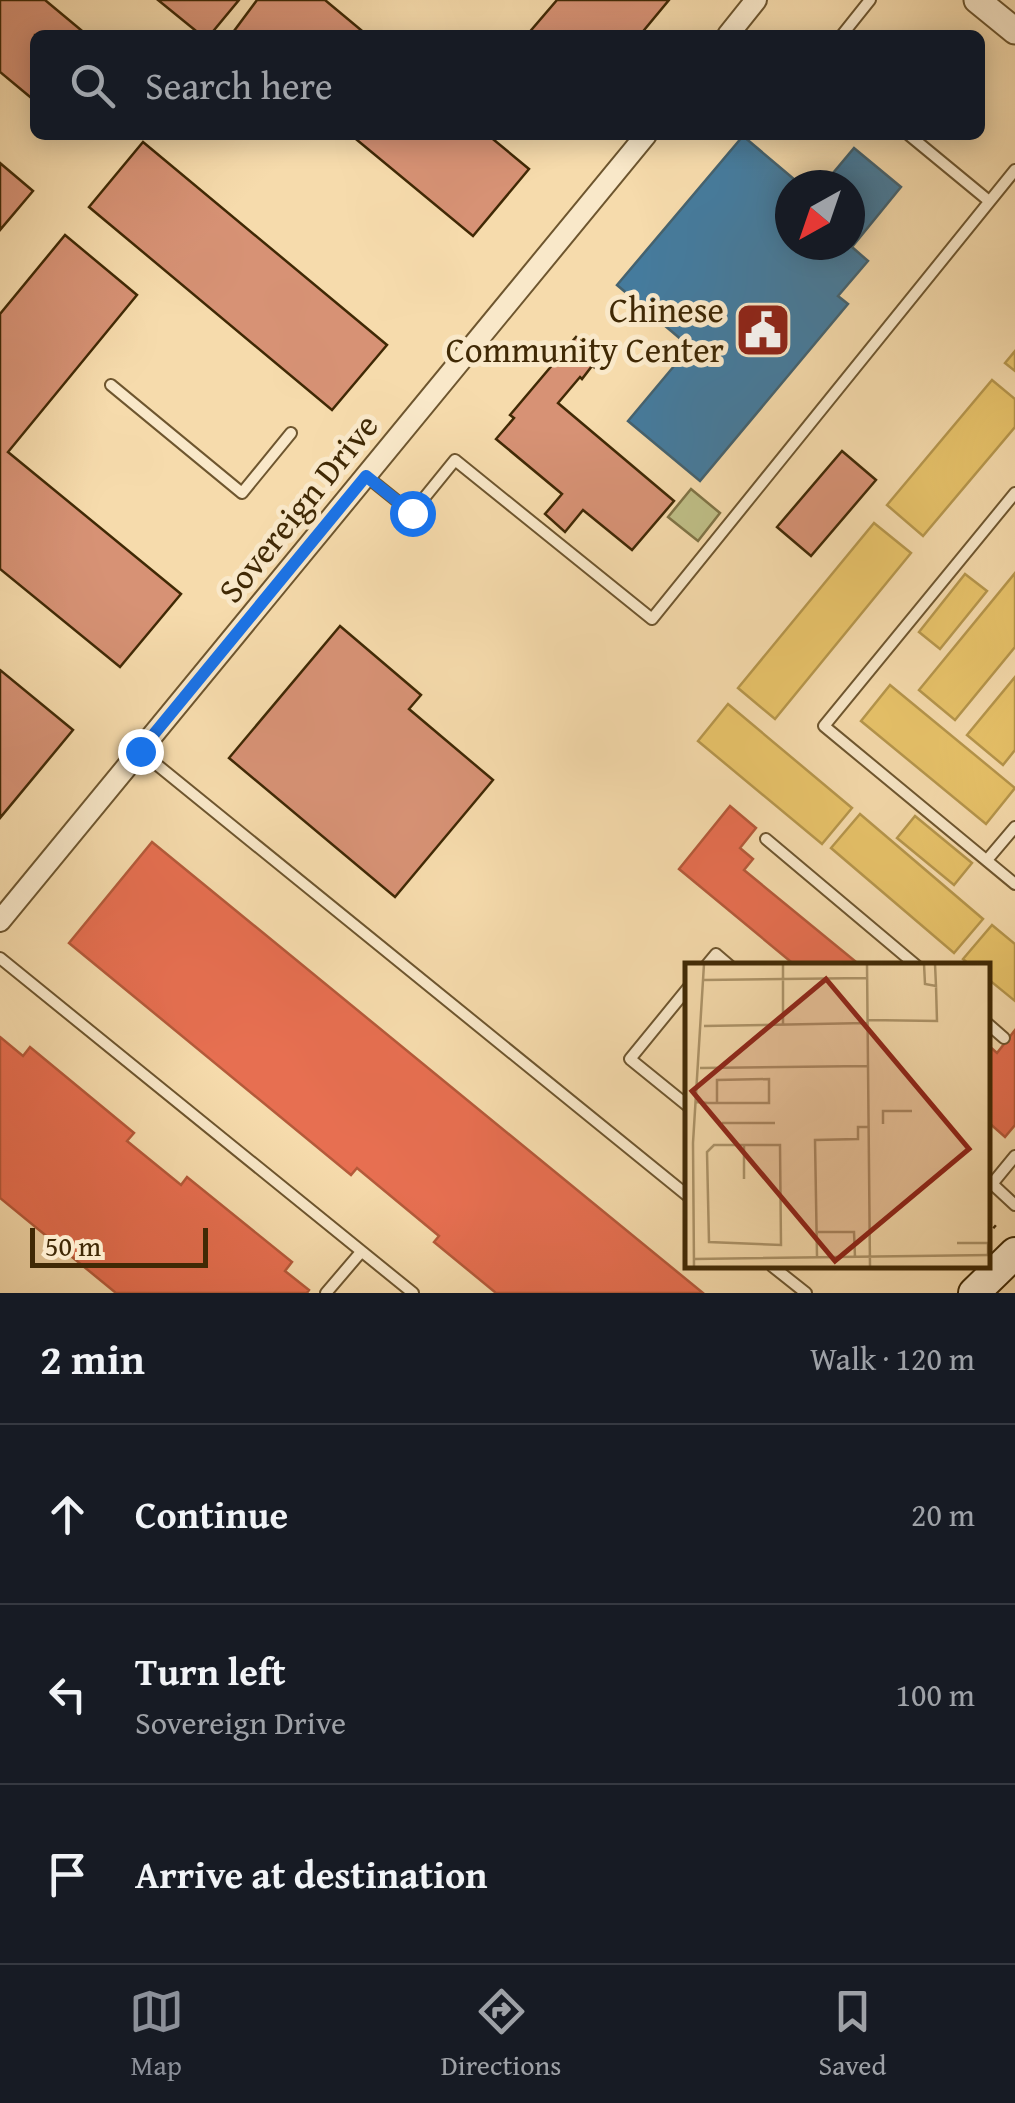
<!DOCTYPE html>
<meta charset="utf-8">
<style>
body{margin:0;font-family:"Gentium Book Plus",serif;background:#242831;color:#f1f3f6}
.compass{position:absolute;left:775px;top:170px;width:90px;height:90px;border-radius:50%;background:#171b24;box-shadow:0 5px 25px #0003;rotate:220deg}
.scale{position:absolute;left:30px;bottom:25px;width:178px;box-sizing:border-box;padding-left:10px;border:5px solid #402905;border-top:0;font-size:28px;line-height:35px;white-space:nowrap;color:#402905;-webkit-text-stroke:8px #f9e8c9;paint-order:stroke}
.stop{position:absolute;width:30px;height:30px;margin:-22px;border:8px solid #1a73e8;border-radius:50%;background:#fff}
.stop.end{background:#1a73e8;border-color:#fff;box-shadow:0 2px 10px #0008}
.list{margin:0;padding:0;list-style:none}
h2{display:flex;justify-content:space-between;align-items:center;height:130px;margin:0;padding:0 40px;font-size:42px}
h2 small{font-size:32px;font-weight:400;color:#9ea1a6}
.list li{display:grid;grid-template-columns:65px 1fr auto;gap:30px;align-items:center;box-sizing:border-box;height:180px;padding:0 40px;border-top:2px solid #363941}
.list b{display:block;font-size:38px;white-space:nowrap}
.list p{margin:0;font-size:32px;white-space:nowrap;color:#9ea1a6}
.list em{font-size:32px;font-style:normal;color:#9ea1a6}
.icon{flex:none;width:55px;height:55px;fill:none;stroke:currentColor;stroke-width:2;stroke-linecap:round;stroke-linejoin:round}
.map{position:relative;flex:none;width:1015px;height:1293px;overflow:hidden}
.search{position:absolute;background:#171b24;box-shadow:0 5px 25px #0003;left:30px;right:30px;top:30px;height:110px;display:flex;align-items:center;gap:25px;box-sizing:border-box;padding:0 35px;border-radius:15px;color:#9ea1a6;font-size:38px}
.sheet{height:670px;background:#171b24}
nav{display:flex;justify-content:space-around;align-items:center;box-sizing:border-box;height:140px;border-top:2px solid #363941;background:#171b24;font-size:28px;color:#9ea1a6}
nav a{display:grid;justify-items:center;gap:5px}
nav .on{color:#8c9099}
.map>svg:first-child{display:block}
.green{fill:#bfbf87;stroke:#807446;stroke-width:2.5}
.homes{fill:#e9c46a;stroke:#b6964c;stroke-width:2.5}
.shops{fill:#e76f51;stroke:#b55a3a;stroke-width:2.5}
.public{fill:#457b9d;stroke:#44626f;stroke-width:2.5}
.building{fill:#d79275;stroke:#402905;stroke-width:2.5}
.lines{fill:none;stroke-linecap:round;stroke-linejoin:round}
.service-casing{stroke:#6e562f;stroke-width:14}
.minor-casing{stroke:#6e562f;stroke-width:24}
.tertiary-casing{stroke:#6e562f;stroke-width:29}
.secondary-casing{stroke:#402905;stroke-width:34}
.path{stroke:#402905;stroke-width:4;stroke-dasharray:2.5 5;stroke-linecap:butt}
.service{stroke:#f9e8c9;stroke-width:10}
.minor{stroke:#f9e8c9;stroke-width:20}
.tertiary{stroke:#f9e8c9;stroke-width:25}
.secondary{stroke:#f9e8c9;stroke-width:30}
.route{stroke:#1a73e8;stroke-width:12}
.labels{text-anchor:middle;stroke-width:10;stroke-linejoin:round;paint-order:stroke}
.poi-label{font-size:35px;fill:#402905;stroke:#f9e8c9;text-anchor:end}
.street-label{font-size:35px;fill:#402905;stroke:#f9e8c9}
.inset-road{fill:none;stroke:#ad9469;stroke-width:2.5}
.view{fill:#8f2418;fill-opacity:0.15;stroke:#8f2418;stroke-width:5}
.inset-edge{fill:none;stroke:#402905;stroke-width:5}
</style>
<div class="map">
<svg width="1015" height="1293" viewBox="0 0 1015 1293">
<rect width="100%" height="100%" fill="#f6dbac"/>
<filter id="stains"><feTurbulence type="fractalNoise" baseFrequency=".002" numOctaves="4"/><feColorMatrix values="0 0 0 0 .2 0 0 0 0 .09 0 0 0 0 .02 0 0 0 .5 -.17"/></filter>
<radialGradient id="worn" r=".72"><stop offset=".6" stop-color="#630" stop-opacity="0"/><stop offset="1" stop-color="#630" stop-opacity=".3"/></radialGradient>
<!-- green -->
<path class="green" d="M691 489 720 513 698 541 668 517Z"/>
<!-- homes -->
<path class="homes" d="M1015 351V371L1005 363Z
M992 380 1015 399V427L923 536 887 505Z
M874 523 911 553 775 719 738 688Z
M1015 573V647L955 720 919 690Z
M965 574 987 591 940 649 919 632Z
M1015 677V750L1003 765 967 735Z
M890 685 1015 788 986 824 861 721Z
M728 704 852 808 822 844 698 741Z
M860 814 983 919 954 953 831 848Z
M915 816 972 863 954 885 897 838Z
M992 925 1015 944V1001L988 979V966H971L963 959Z"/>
<!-- shops -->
<path class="shops" d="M730 806 756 828 740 848 753 859 744 870 861 966H796L679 869Z
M152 842 703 1293H496L434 1242 439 1236 357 1168 351 1175 69 943Z
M1015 1030V1125L1005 1137 988 1122V1045L997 1053Z
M0 1037 23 1056 30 1047 134 1133 127 1141 181 1185 187 1177 292 1262 285 1271 309 1290 307 1293H116L0 1198Z"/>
<!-- public -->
<path class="public" d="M743 136 801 185H790V245H850V185H823L854 148 901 187 852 247 868 261 838 296 848 304 700 481 628 421 690 347 617 285Z"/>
<!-- building -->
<path class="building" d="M0 0H45L87 35H35V101L0 72Z
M158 0H239L210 35H201Z
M257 0H325L367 35H231Z
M557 0H669L640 35H527Z
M351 135H488L529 169 473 236Z
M143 142 387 345 332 410 89 207Z
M0 163 33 191 0 230Z
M65 235 137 295 8 452 181 594 120 667 0 569V314Z
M576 337 604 360 597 369 592 366 582 379 580 377 558 403 674 501 632 550 583 510 565 532 545 514 562 494 496 439 514 418 510 415Z
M842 451 876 480 811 556 777 527Z
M340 626 421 695 409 709 493 780 395 897 229 758Z
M0 670 73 730 0 818Z"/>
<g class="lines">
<!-- service casing -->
<g class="service-casing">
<path id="service" d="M842 35 870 0
M909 135 989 201
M111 385 242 493 291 433
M366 476 412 513 455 460 652 619 1015 170
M1015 493 824 726 1015 884
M140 751 688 1196
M766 839 917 966
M987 860 1015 827
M0 958 413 1293
M706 966 716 954 730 966
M688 988 630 1059 688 1106
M988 1024 1004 1038
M988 1180 1015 1205
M992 1184 1015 1156
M772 1266 806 1293
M326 1293 361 1252"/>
</g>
<!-- minor casing -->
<g class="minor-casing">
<path id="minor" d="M728 35 756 0
M0 921 646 135"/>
</g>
<!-- tertiary casing -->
<g class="tertiary-casing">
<path id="tertiary" d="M977 0 1015 31"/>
</g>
<!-- secondary casing -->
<g class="secondary-casing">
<path id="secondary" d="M974 1293 1015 1253"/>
</g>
<!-- path -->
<path class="path" d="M988 1221 996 1228"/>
<!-- service -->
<use href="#service" class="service"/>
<!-- minor -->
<use href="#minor" class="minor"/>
<!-- tertiary -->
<use href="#tertiary" class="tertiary"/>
<!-- secondary -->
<use href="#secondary" class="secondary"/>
</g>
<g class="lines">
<!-- route -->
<path class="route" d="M140 751 366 476 412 513"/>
</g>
<!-- icons -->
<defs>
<g id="civic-square" transform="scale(2.875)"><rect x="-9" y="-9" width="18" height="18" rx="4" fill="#8f2418" stroke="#f9e8c9"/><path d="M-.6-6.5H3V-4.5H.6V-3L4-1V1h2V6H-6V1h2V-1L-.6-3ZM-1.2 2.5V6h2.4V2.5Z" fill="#fff"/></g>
</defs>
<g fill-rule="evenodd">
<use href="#civic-square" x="763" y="330"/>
</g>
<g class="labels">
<!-- poi labels -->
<g class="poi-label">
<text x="724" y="322">Chinese<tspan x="724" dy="40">Community Center</tspan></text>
</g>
<!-- street labels -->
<g class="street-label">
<text transform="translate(298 508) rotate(-51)" y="12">Sovereign Drive</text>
</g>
</g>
<!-- overview -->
<g transform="translate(685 963)">
<rect width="305" height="305" fill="#f6dbac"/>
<path class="inset-road" d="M182 1 185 304M239 1 240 21 251 23 250 1M19 17 182 15M182 57 252 58 251 23M98 61V1M19 63 182 60M15 105 182 103M11 139 23 140H84V116L32 117V140M37 160H90M198 161V148H227M29 182H95L96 282 24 279 22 189ZM59 182V216M133 269H169L170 294M272 280H303V291M132 293 130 177 173 176V164H183M9 296 305 292M9 304 8 180 19 1"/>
<path class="view" d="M141 16 284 186 150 298 7 128Z"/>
<rect width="305" height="305" class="inset-edge"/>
</g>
<rect width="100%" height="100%" filter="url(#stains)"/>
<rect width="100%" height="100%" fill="url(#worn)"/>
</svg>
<svg class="compass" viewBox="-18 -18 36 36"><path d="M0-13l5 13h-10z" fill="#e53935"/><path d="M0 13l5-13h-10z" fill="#9ea1a6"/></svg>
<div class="scale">50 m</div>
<div class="stop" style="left:412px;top:513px"></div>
<div class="stop end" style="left:140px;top:751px"></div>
<div class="search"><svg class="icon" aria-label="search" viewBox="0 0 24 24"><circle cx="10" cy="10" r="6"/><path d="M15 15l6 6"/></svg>Search here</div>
</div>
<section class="sheet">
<h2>2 min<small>Walk · 120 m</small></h2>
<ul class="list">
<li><svg class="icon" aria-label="ahead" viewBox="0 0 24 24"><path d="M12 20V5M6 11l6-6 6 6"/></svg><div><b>Continue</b></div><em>20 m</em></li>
<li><svg class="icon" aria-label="left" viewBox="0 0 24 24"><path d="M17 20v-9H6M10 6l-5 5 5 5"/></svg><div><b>Turn left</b><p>Sovereign Drive</p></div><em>100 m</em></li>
<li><svg class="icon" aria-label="arrive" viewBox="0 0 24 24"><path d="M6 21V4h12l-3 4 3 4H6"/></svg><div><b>Arrive at destination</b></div></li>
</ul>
</section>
<nav>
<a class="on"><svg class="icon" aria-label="map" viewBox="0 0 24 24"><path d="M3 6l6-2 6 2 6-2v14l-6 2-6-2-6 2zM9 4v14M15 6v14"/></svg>Map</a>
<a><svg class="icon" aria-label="directions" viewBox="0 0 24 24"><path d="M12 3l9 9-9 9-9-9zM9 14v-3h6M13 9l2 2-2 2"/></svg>Directions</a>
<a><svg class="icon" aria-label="saved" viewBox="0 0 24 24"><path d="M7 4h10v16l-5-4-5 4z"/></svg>Saved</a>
</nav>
